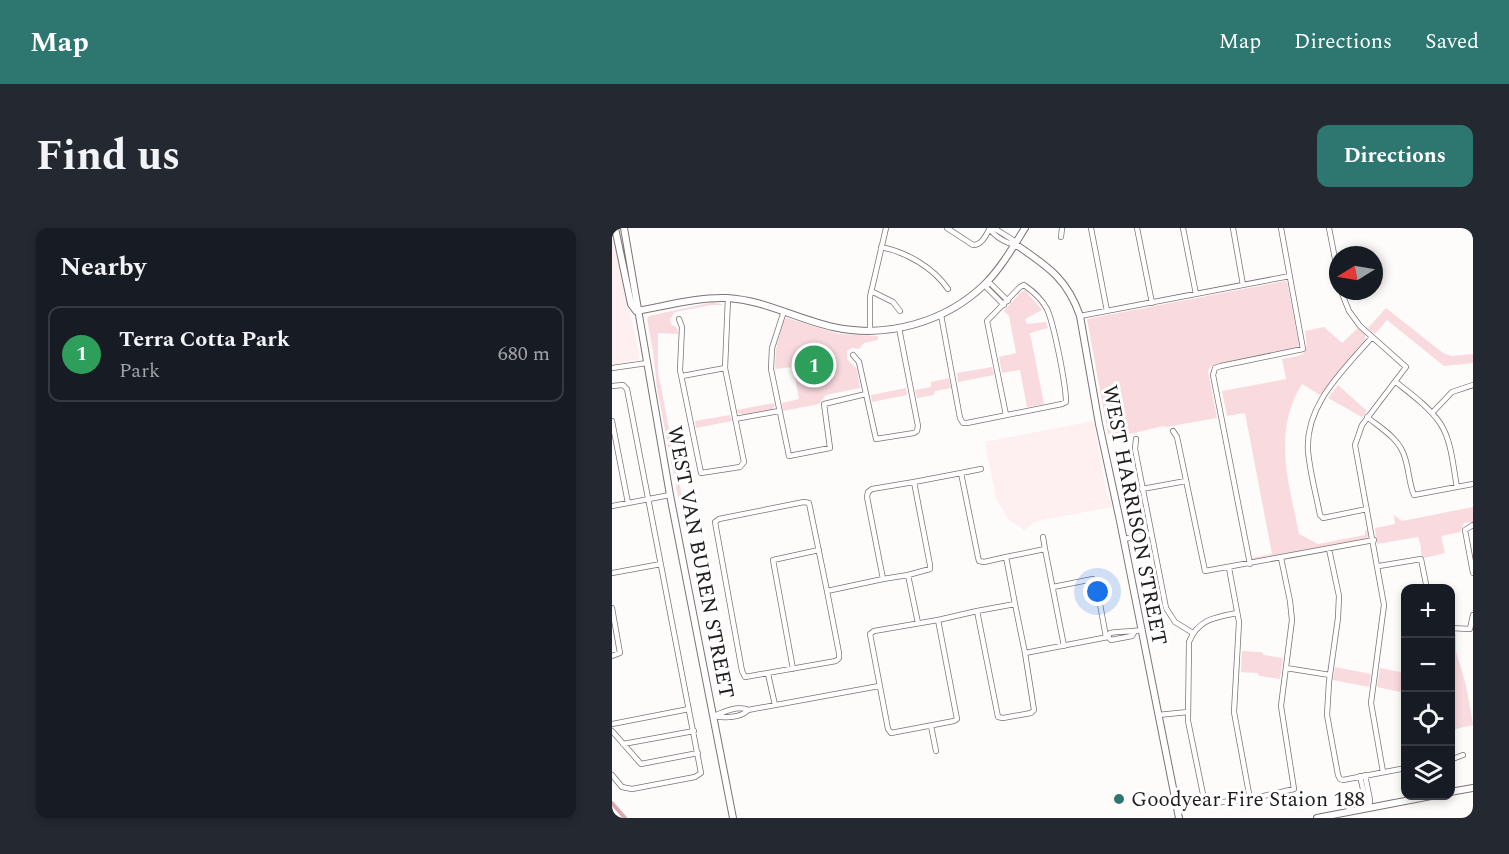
<!DOCTYPE html>
<meta charset="utf-8">
<style>
body{margin:0;font-family:Spectral,serif;background:#242831;color:#f1f3f6}
.controls{position:absolute;right:18px;bottom:18px;display:grid;overflow:hidden;border-radius:12px;box-shadow:0 3px 9px #0003}
.controls button{width:54px;height:54px;display:grid;place-items:center;padding:0;border:0;border-bottom:2px solid #363941;background:#171b24;color:#f1f3f6;font:30px sans-serif}
.compass{position:absolute;left:717px;top:18px;width:54px;height:54px;border-radius:50%;background:#171b24;box-shadow:0 3px 9px #0003;rotate:259deg}
.you{position:absolute;left:486px;top:364px;width:21px;height:21px;margin:-15px;border:4px solid #fff;border-radius:50%;background:#1a73e8;box-shadow:0 0 0 9px #1a73e833}
.badge{display:grid;place-items:center;width:39px;height:39px;border-radius:50%;background:#2e7771;color:#fff;font-size:20px;font-weight:700}
.pin{position:absolute;translate:-50% -50%;border:3px solid #fff;box-shadow:0 2px 6px #0006}
.list{margin:0;padding:0;list-style:none}
h2{display:flex;justify-content:space-between;align-items:center;height:78px;margin:0;padding:0 24px;font-size:26px}
h2 small{font-size:20px;font-weight:400;color:#9ea1a6}
.list li{display:grid;grid-template-columns:39px 1fr auto;gap:18px;align-items:center;box-sizing:border-box;height:96px;margin:0 12px 12px;padding:0 12px;border:2px solid #363941;border-radius:12px}
.list b{display:block;font-size:22px;white-space:nowrap}
.list p{margin:0;font-size:20px;white-space:nowrap;color:#9ea1a6}
.list em{font-size:20px;font-style:normal;color:#9ea1a6}
.icon{flex:none;width:33px;height:33px;fill:none;stroke:currentColor;stroke-width:2;stroke-linecap:round;stroke-linejoin:round}
.map{position:relative;flex:none;width:861px;height:590px;overflow:hidden;border-radius:12px}
header{display:flex;align-items:center;gap:36px;box-sizing:border-box;height:84px;padding:0 30px;background:#2e7771;color:#fff}
header strong{font-size:28px}
nav{display:flex;gap:33px;margin-inline-start:auto;font-size:21px}
.intro{display:flex;align-items:center;justify-content:space-between;box-sizing:border-box;height:144px;padding:0 36px}
h1{margin:0;font-size:42px}
.button{padding:15px 27px;border-radius:12px;background:#2e7771;color:#fff;font-size:21px;font-weight:700}
main{display:flex;gap:36px;padding:0 36px}
aside{flex:1;background:#171b24;border-radius:12px;box-shadow:0 3px 9px #0003}
.map>svg:first-child{display:block}
.built{fill:#feeff1}
.green{fill:#f9dade}
.lines{fill:none;stroke-linecap:round;stroke-linejoin:round}
.canal{stroke:#dca9b1;stroke-width:4}
.street-casing{stroke:#7c7475;stroke-width:6}
.secondary-casing{stroke:#7c7475;stroke-width:8}
.street{stroke:#fff;stroke-width:4.5}
.secondary{stroke:#fff;stroke-width:6}
.poi-dot{fill:#2e7771;stroke:#fff;stroke-width:2}
.labels{text-anchor:middle;stroke-width:6;stroke-linejoin:round;paint-order:stroke}
.street-label{font-size:21px;fill:#211e1e;stroke:#fff}
.poi-label{font-size:21px;fill:#211e1e;stroke:#fff;text-anchor:start}
</style>
<header>
<strong>Map</strong>
<nav><a>Map</a><a>Directions</a><a>Saved</a></nav>
</header>
<div class="intro"><h1>Find us</h1><a class="button">Directions</a></div>
<main>
<aside>
<h2>Nearby<small></small></h2>
<ul class="list">
<li><span class="badge" style="background:#2e9e5b">1</span><div><b>Terra Cotta Park</b><p>Park</p></div><em>680 m</em></li>
</ul>
</aside>
<div class="map">
<svg width="861" height="590" viewBox="0 0 861 590">
<rect width="100%" height="100%" fill="#fefbfb"/>
<!-- built -->
<path class="built" d="M0 0 28 131 0 137Z
M481 193V196L483 195 484 200 483 201 495 268 497 269 500 279 424 293 412 302 396 291 384 270 373 214Z"/>
<!-- green -->
<path class="green" d="M673 53 675 54 687 117 684 120 599 138 596 143 605 190 554 199 551 198 518 206 514 204 496 206 475 91Z
M413 62 430 82 413 91 415 96 434 94 436 100 418 105 432 176 415 179 408 142 390 145 387 129 404 125 397 88 392 83 409 64Z
M101 74 112 77H100L63 84 58 91 59 96 65 100 66 106 46 105V144L71 273 67 274 45 160 41 123 35 91 37 88Z
M774 80 831 125 839 128 861 126V135L832 138 775 92 763 106 756 100Z
M175 90 227 106 266 108V112L252 115 247 121 240 120 235 123V131L245 141 248 160 214 167 207 176 171 183 170 175 187 171 181 139 163 141 164 121 172 91Z
M712 99 730 115 746 100 753 106V112L708 167 690 156C660 204 677 255 687 306L706 316 753 307V303L756 302 757 307 754 311 644 333 640 330 660 326 633 185 615 188 610 163 674 151 670 131C694 127 697 128 693 103Z
M380 139 382 147 346 154 345 145Z
M337 150 339 160 323 163 322 167 305 170 303 162 319 159V154Z
M726 157 755 183 750 189 716 170Z
M294 160 295 167 260 174 259 167Z
M161 175 163 178 160 182 132 187 126 185 125 182Z
M118 187 120 193 84 200 83 193Z
M861 279V294L852 295 848 304 829 308 833 325 813 330 809 326V319L806 309 765 316 763 300 783 296 782 287 790 293Z
M839 404 844 406V423L854 457 861 497 839 502Z
M630 423 650 424 652 427 671 430 668 451 647 448 646 445 629 444Z
M723 439 759 446 757 459 721 452Z
M768 440 793 445V465L765 459Z"/>
<g class="lines">
<!-- canal -->
<path class="canal" d="M0 575 13 590"/>
<!-- street casing -->
<g class="street-casing">
<path id="street" d="M335 0 361 17C370 17 374 7 378 0
M382 0 401 12 403 16
M479 0 495 83
M525 0 540 75
M571 0 584 66
M621 0 631 57
M717 0 726 46
M378 1C382 8 395 16 403 16
M449 9 450 0
M269 19C294 24 321 39 336 61
M374 55 375 60 392 77
M374 55 379 56 396 73
M259 63 281 74 288 83
M729 63 737 83 748 98 794 139 750 197 743 217 772 377 759 475 771 544
M172 83 160 120 159 141 177 228 218 220 212 176 254 166
M329 87 348 190 351 195H355L450 176 454 174C454 157 442 96 435 81 429 70 422 64 412 57L408 59 375 93 394 187
M468 88 678 48
M67 91 70 99 68 142 89 245 128 239 132 234 113 140 116 70
M258 102V69L274 0
M241 127 247 134 264 211 302 205 305 203 306 198 287 100
M0 140 35 135
M70 148 113 140
M784 154C799 166 817 179 828 195 840 213 841 239 845 259
M0 158 11 157 15 161 89 545 83 549 20 561 10 559 0 547
M820 185 840 164 861 157
M755 189C770 201 788 211 793 230 797 242 797 256 802 267L861 256
M123 191 167 183
M0 193 16 275
M561 203 565 209 593 343 762 312
M524 211 523 221 554 380 563 394 581 405
M369 241 349 245 366 329 367 333 372 334 394 329 403 376
M530 261 574 253
M0 278 58 267
M755 281 711 290 708 287C704 266 698 245 696 223 693 176 732 142 760 109
M861 297 853 302 861 345
M431 309 433 321
M512 311 539 306
M717 321 727 368 726 390 717 454 715 487 726 547 728 551 731 552 794 540
M394 329 433 321 452 418
M638 336 601 147 603 140 609 138 691 121 669 0
M767 338 809 331 815 361
M617 340 627 394 622 484 638 571
M0 345 49 336
M296 347 271 351 255 269 256 264 260 261 302 254
M441 359 481 351 484 354 494 409
M215 363 197 275 192 274 107 291 103 294 130 443 133 449 224 433 227 430V425L215 363 271 351
M0 380 8 425 0 428
M625 385C604 389 586 391 577 414L576 493 593 576 638 571 682 561 669 478 680 392 678 373 669 330
M326 392 262 403 258 406 276 501 279 505 342 493 345 491 326 392 365 383
M306 395 296 347 318 341V337L302 254 349 245
M838 400 858 401 861 387
M496 409 499 412 520 408 523 403
M413 425 403 376 365 383 386 489 391 490 419 485 422 482 413 425 496 409 498 405C509 403 520 404 530 402
M674 440 718 447
M181 441 161 332 207 322
M156 446 163 477
M546 487 576 484
M102 488C111 484 126 477 136 482L267 458
M102 488C113 490 129 490 136 482
M0 496 77 481
M319 498 324 523
M0 503 29 536 86 525
M11 516 82 503
M838 532 851 527
M753 547 758 572 757 580
M748 548 754 574 757 580"/>
</g>
<!-- secondary casing -->
<g class="secondary-casing">
<path id="secondary" d="M3 0 19 76 24 83
M12 0 58 267 121 590
M403 16C435 38 455 50 468 88L487 196 508 293 567 590
M25 83C54 78 85 69 115 70 152 72 185 91 221 99 275 111 334 94 373 56 389 40 401 19 413 0
M838 564 861 560
M705 590 819 568"/>
</g>
<!-- street -->
<use href="#street" class="street"/>
<!-- secondary -->
<use href="#secondary" class="secondary"/>
</g>
<!-- markers -->
<circle class="poi-dot" cx="507" cy="571" r="6"/>
<g class="labels">
<!-- street labels -->
<g class="street-label">
<text transform="translate(523 287) rotate(79)" y="7">WEST HARRISON STREET</text>
<text transform="translate(89 334) rotate(79)" y="7">WEST VAN BUREN STREET</text>
</g>
<!-- poi labels -->
<g class="poi-label">
<text x="519" y="578">Goodyear Fire Staion 188</text>
</g>
</g>
</svg>
<div class="controls">
<button>+</button>
<button>−</button>
<button><svg class="icon" aria-label="locate" viewBox="0 0 24 24"><circle cx="12" cy="12" r="6"/><path d="M12 2v4M12 18v4M2 12h4M18 12h4"/></svg></button>
<button><svg class="icon" aria-label="layers" viewBox="0 0 24 24"><path d="M12 4l9 5-9 5-9-5zM3 14l9 5 9-5"/></svg></button>
</div>
<svg class="compass" viewBox="-18 -18 36 36"><path d="M0-13l5 13h-10z" fill="#e53935"/><path d="M0 13l5-13h-10z" fill="#9ea1a6"/></svg>
<div class="you"></div>
<div class="pin badge" style="left:202px;top:137px;background:#2e9e5b">1</div>
</div>
</main>
